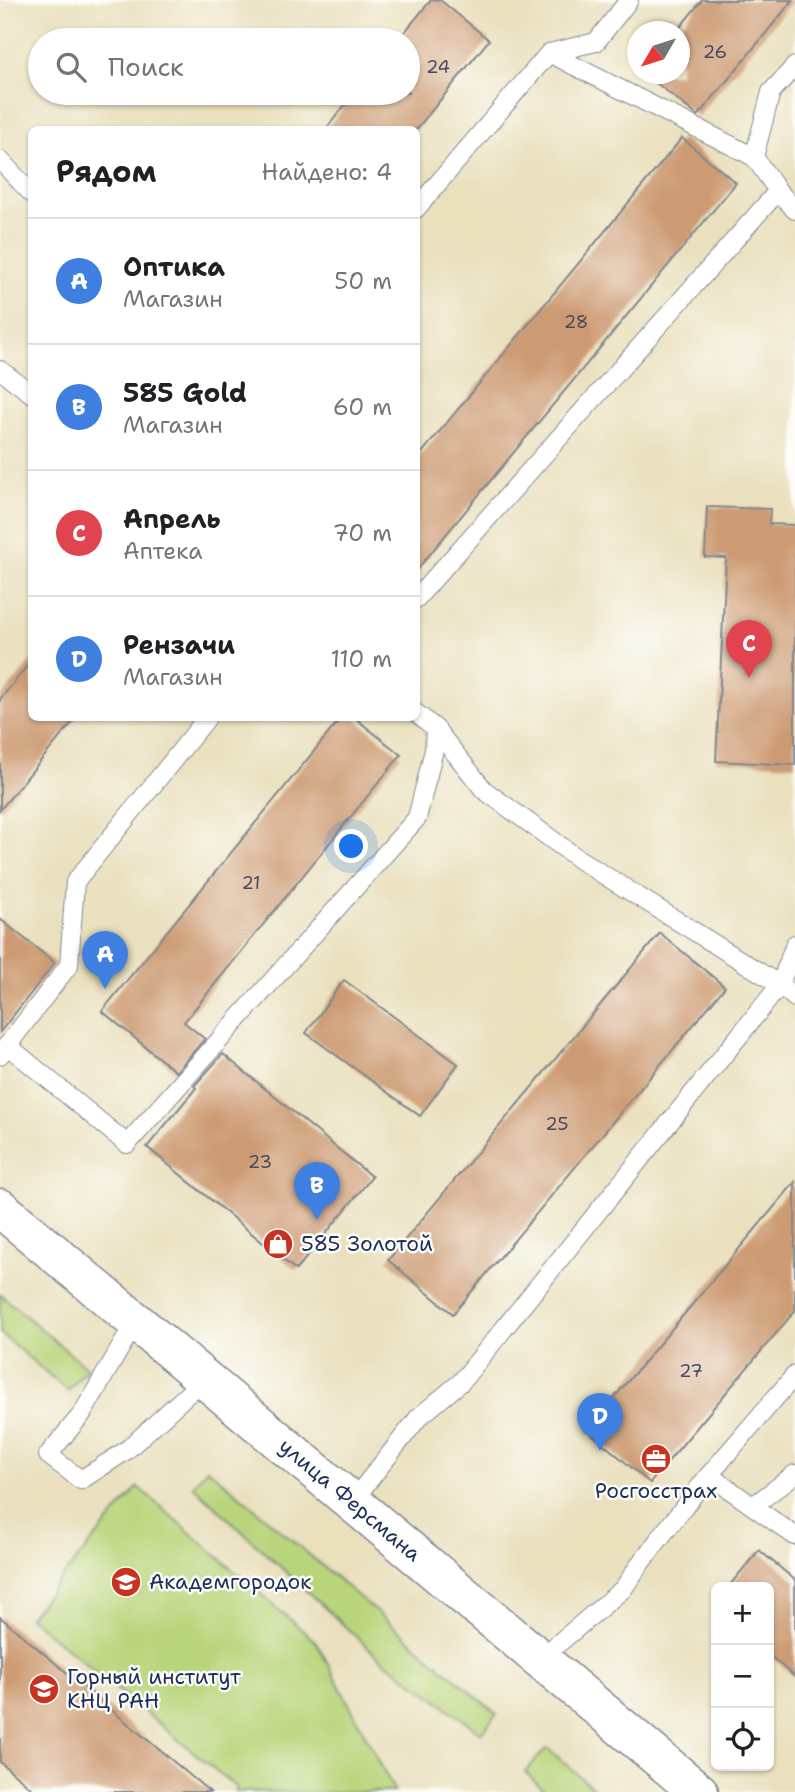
<!DOCTYPE html>
<html lang="ru">
<meta charset="utf-8">
<style>
body{margin:0;font-family:"Shantell Sans",sans-serif;background:#f2f2f2;color:#202124}
.controls{position:absolute;right:21px;bottom:21px;display:grid;overflow:hidden;border-radius:10px;box-shadow:0 2px 5px #0004}
.controls button{width:63px;height:63px;display:grid;place-items:center;padding:0;border:0;border-bottom:2px solid #e0e0e0;background:#fff;color:#202124;font:35px sans-serif}
.compass{position:absolute;left:627px;top:21px;width:63px;height:63px;border-radius:50%;background:#fff;box-shadow:0 2px 5px #0004;rotate:231deg}
.you{position:absolute;left:352px;top:847px;width:24px;height:24px;margin:-18px;border:5px solid #fff;border-radius:50%;background:#1a73e8;box-shadow:0 0 0 10px #1a73e833}
.badge{display:grid;place-items:center;width:46px;height:46px;border-radius:50%;background:#111827;color:#fff;font-size:23px;font-weight:700}
.pin{position:absolute;translate:-50% -58px;filter:drop-shadow(0 2px 4px #0008)}
.pin::after{content:'';position:absolute;top:37px;width:24px;height:21px;background:inherit;clip-path:polygon(0 0,100% 0,50% 100%)}
.list{margin:0;padding:0;list-style:none}
h2{display:flex;justify-content:space-between;align-items:center;height:91px;margin:0;padding:0 28px;font-size:30px}
h2 small{font-size:23px;font-weight:400;color:#757577}
.list li{display:grid;grid-template-columns:46px 1fr auto;gap:21px;align-items:center;box-sizing:border-box;height:126px;padding:0 28px;border-top:2px solid #e0e0e0}
.list b{display:block;font-size:26px;white-space:nowrap}
.list p{margin:0;font-size:23px;white-space:nowrap;color:#757577}
.list em{font-size:23px;font-style:normal;color:#757577}
.icon{flex:none;width:38px;height:38px;fill:none;stroke:currentColor;stroke-width:2;stroke-linecap:round;stroke-linejoin:round}
.map{position:relative;flex:none;width:795px;height:1792px;overflow:hidden}
.search{position:absolute;background:#fff;box-shadow:0 2px 5px #0004;left:28px;top:28px;width:392px;height:77px;display:flex;align-items:center;gap:18px;box-sizing:border-box;padding:0 24px;border-radius:38px;color:#757577;font-size:26px}
.panel{position:absolute;background:#fff;box-shadow:0 2px 5px #0004;left:28px;top:126px;width:392px;height:595px;border-radius:10px}
.map>svg:first-child{display:block}
.green{fill:#b9d57c;stroke:#6a826d;stroke-width:2}
.building{fill:#cd9b73}
.lines{fill:none;stroke-linecap:round;stroke-linejoin:round}
.service-casing{stroke:#82888e;stroke-width:20}
.tertiary-casing{stroke:#82888e;stroke-width:41}
.service{stroke:#fff;stroke-width:18}
.tertiary{stroke:#fff;stroke-width:38}
.labels{text-anchor:middle;stroke-width:5;stroke-linejoin:round;paint-order:stroke}
.number-label{font-size:18px;fill:#484a63}
.poi-label{font-size:21px;fill:#1b2f5e;stroke:#fdfcf7;text-anchor:start}
.street-label{font-size:21px;fill:#1b2f5e;stroke:#fdfcf7}
</style>
<div class="map">
<svg width="795" height="1792" viewBox="0 0 795 1792">
<rect width="100%" height="100%" fill="#fdfcf7"/>
<filter id="ink" filterUnits="userSpaceOnUse"><feTurbulence type="fractalNoise" baseFrequency=".0143" numOctaves="2"/><feDisplacementMap in="SourceGraphic" scale="14" xChannelSelector="R" yChannelSelector="G"/><feConvolveMatrix kernelMatrix="1 2 1 2 8 2 1 2 1" color-interpolation-filters="sRGB"/></filter>
<filter id="wash" filterUnits="userSpaceOnUse"><feTurbulence type="fractalNoise" baseFrequency=".00686" numOctaves="4" result="noise"/><feDisplacementMap in="SourceGraphic" scale="28" xChannelSelector="R" yChannelSelector="G"/><feGaussianBlur stdDeviation="1.57" result="paint"/><feColorMatrix in="noise" values="0 0 0 0 0 0 0 0 0 0 0 0 0 0 0 0 0 1.4 0 .05"/><feComposite in="paint" operator="in"/></filter>
<g filter="url(#wash)">
<rect width="100%" height="100%" fill="#eae0be"/>
<!-- green -->
<path class="green" d="M0 1294 87 1368 68 1391 0 1333Z
M207 1468 497 1714 481 1733 377 1656 193 1486Z
M138 1487 317 1643 395 1792H236V1787L29 1617Z
M547 1748 598 1792H546L525 1772Z"/>
<g id="blocks">
<!-- building -->
<path class="building" d="M431 0H440L489 40 416 130H325L355 93H408V40H398Z
M702 0H793L698 116 645 74H680V32H676Z
M682 138 736 183 416 571V460Z
M707 507 770 509 769 524 795 525V765L716 761 726 558 705 557Z
M32 660V718H76L0 810V699Z
M341 718H355L401 755 184 1022 205 1039 176 1072 102 1011Z
M0 919 55 963 0 1032Z
M660 933 725 987 453 1314 388 1260Z
M344 980 458 1064 420 1116 306 1033Z
M223 1054 372 1177 296 1270 147 1147 196 1088 194 1086Z
M795 1182V1311L650 1483 587 1430Z
M759 1550 795 1580V1677L769 1655V1587H728Z
M0 1617 210 1792H36L0 1762Z"/>
</g>
</g>
<g filter="url(#ink)">
<use href="#blocks" fill-opacity="0" stroke="#82888e" stroke-width="2"/>
<g class="lines">
<!-- service casing -->
<g class="service-casing">
<path id="service" d="M549 53 596 42 629 0
M754 157 783 198
M0 160 32 194
M416 209 549 53 754 157 771 92 795 66
M0 370 32 394
M416 599 778 191 795 210
M416 713 435 728 484 790 580 860 780 985 795 998
M7 1045 127 1144 417 818 434 750 435 728
M0 1055 69 965 75 882 207 718
M136 1321 82 1414 48 1455 81 1480 127 1450 205 1378
M709 1475 795 1536
M351 1503 419 1417 461 1382 780 985 795 944
M753 1506 795 1474
M541 1658 623 1589 642 1561 709 1475 795 1375"/>
</g>
<!-- tertiary casing -->
<g class="tertiary-casing">
<path id="tertiary" d="M0 1208 699 1792"/>
</g>
<!-- service -->
<use href="#service" class="service"/>
<!-- tertiary -->
<use href="#tertiary" class="tertiary"/>
</g>
</g>
<!-- icons -->
<defs>
<g id="shop-disc" transform="scale(1.575)"><circle r="9.5" fill="#c8321e" stroke="#fdfcf7"/><path d="M-5-2.5h2.3a2.7 3.5 0 0 1 5.4 0H5L5.5 6h-11ZM-1.5-2.5h3a1.5 2.3 0 0 0-3 0Z" fill="#fff"/></g>
<g id="office-disc" transform="scale(1.575)"><circle r="9.5" fill="#c8321e" stroke="#fdfcf7"/><path d="M-6-3h4V-5.5h4V-3h4V5H-6ZM-1-4.5V-3h2v-1.5ZM-6 0V1H6V0Z" fill="#fff"/></g>
<g id="university-disc" transform="scale(1.575)"><circle r="9.5" fill="#c8321e" stroke="#fdfcf7"/><path d="M0-5L7-2L0 1L-7-2ZM-4 1L0 2.5L4 1V4Q0 6-4 4Z" fill="#fff"/></g>
</defs>
<g fill-rule="evenodd">
<use href="#shop-disc" x="278" y="1244"/>
<use href="#office-disc" x="656" y="1459"/>
<use href="#university-disc" x="126" y="1582"/>
<use href="#university-disc" x="44" y="1689"/>
</g>
<g class="labels">
<!-- number labels -->
<g class="number-label">
<text x="715" y="58">26</text>
<text x="438" y="73">24</text>
<text x="576" y="328">28</text>
<text x="251" y="889">21</text>
<text x="557" y="1130">25</text>
<text x="260" y="1168">23</text>
<text x="691" y="1377">27</text>
</g>
<!-- poi labels -->
<g class="poi-label">
<text x="301" y="1251">585 Золотой</text>
<text x="656" y="1498" text-anchor="middle">Росгосстрах</text>
<text x="149" y="1589">Академгородок</text>
<text x="67" y="1684">Горный институт<tspan x="67" dy="24">КНЦ РАН</tspan></text>
</g>
<!-- street labels -->
<g class="street-label">
<text transform="translate(350 1500) rotate(40)" y="7">улица Ферсмана</text>
</g>
</g>
</svg>
<div class="controls">
<button>+</button>
<button>−</button>
<button><svg class="icon" aria-label="locate" viewBox="0 0 24 24"><circle cx="12" cy="12" r="6"/><path d="M12 2v4M12 18v4M2 12h4M18 12h4"/></svg></button>
</div>
<svg class="compass" viewBox="-18 -18 36 36"><path d="M0-13l5 13h-10z" fill="#e53935"/><path d="M0 13l5-13h-10z" fill="#757577"/></svg>
<div class="you"></div>
<div class="pin badge" style="left:105px;top:989px;background:#3f7fe0">A</div>
<div class="pin badge" style="left:317px;top:1220px;background:#3f7fe0">B</div>
<div class="pin badge" style="left:749px;top:678px;background:#e0444e">C</div>
<div class="pin badge" style="left:600px;top:1451px;background:#3f7fe0">D</div>
<div class="search"><svg class="icon" aria-label="search" viewBox="0 0 24 24"><circle cx="10" cy="10" r="6"/><path d="M15 15l6 6"/></svg>Поиск</div>
<section class="panel">
<h2>Рядом<small>Найдено: 4</small></h2>
<ul class="list">
<li><span class="badge" style="background:#3f7fe0">A</span><div><b>Оптика</b><p>Магазин</p></div><em>50 m</em></li>
<li><span class="badge" style="background:#3f7fe0">B</span><div><b>585 Gold</b><p>Магазин</p></div><em>60 m</em></li>
<li><span class="badge" style="background:#e0444e">C</span><div><b>Апрель</b><p>Аптека</p></div><em>70 m</em></li>
<li><span class="badge" style="background:#3f7fe0">D</span><div><b>Рензачи</b><p>Магазин</p></div><em>110 m</em></li>
</ul>
</section>
</div>
